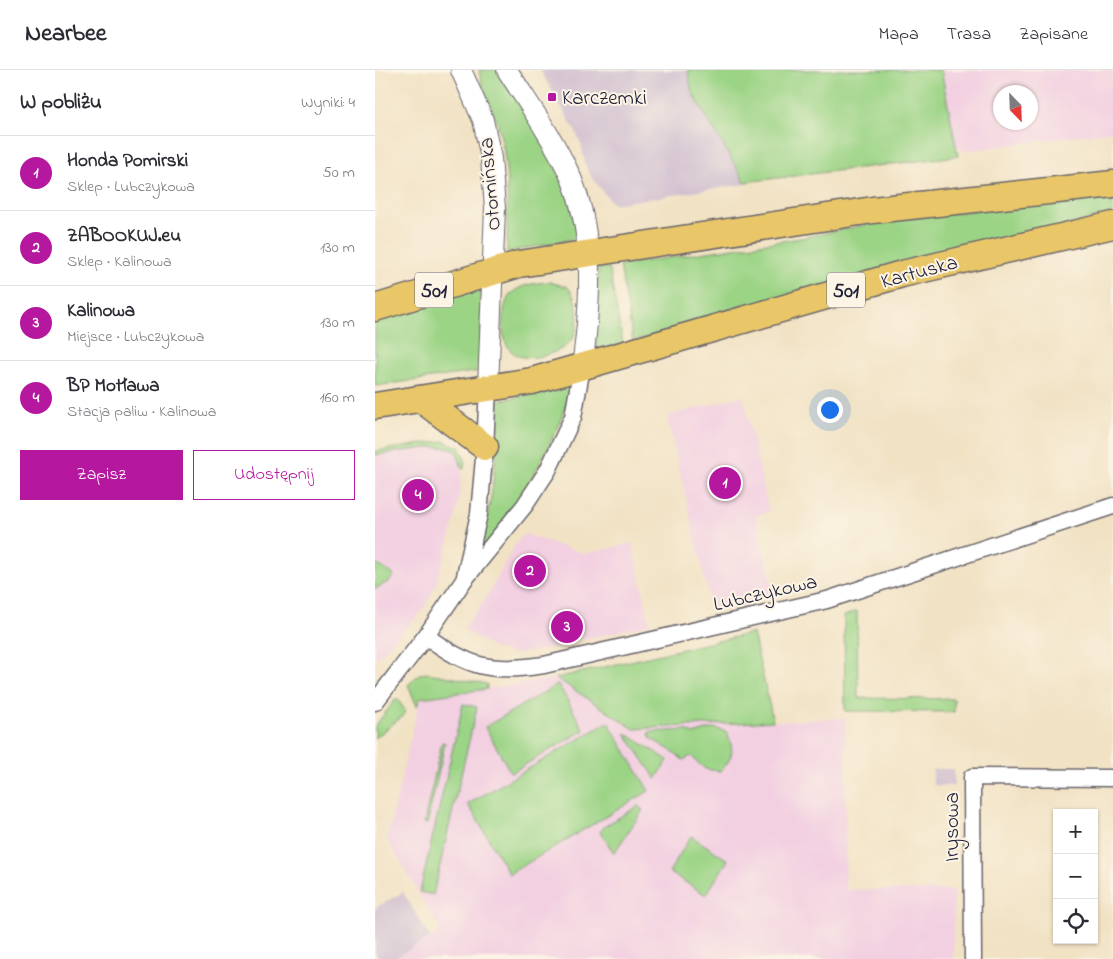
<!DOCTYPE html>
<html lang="pl">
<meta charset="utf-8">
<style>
body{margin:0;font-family:"Indie Flower",sans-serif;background:#f7f7f7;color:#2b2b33}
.controls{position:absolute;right:15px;bottom:15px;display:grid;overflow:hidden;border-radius:0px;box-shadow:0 1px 4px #0004}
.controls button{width:45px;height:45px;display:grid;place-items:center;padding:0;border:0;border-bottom:1px solid #e1e1e2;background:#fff;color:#2b2b33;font:25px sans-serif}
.compass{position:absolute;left:618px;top:15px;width:45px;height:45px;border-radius:50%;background:#fff;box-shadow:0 1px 4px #0004;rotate:157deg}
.you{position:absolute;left:454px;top:339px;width:18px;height:18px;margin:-12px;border:4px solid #fff;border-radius:50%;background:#1a73e8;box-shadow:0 0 0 8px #1a73e833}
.badge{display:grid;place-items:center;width:32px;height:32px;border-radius:50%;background:#b5179e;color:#fff;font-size:16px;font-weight:700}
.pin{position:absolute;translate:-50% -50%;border:2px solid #fff;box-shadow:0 1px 5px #0006}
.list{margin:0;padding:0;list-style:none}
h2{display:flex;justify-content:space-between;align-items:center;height:65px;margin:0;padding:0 20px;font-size:21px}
h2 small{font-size:16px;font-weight:400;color:#7c7c81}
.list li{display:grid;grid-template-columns:32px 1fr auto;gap:15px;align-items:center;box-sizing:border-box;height:75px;padding:0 20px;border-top:1px solid #e1e1e2}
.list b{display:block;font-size:19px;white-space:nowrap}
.list p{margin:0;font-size:16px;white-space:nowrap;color:#7c7c81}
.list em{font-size:16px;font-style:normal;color:#7c7c81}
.actions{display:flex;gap:10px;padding:15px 20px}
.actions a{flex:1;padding:11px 0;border:1px solid #b5179e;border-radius:0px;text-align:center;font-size:18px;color:#b5179e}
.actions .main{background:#b5179e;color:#fff}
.icon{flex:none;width:28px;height:28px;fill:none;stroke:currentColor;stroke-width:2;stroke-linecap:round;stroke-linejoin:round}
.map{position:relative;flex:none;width:738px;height:889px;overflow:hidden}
header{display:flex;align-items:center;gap:30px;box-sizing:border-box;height:70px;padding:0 25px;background:#fff;border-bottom:1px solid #e1e1e2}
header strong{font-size:24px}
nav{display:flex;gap:28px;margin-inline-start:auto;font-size:18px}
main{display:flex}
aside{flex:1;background:#fff}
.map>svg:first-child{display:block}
.built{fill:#f2cfe1;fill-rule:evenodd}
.industrial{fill:#cfbdcf}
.green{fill:#9cd486;stroke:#5f7b60}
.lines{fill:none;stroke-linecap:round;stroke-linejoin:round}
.minor-casing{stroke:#6a656b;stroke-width:19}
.tertiary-casing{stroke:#6a656b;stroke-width:22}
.primary-casing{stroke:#6a656b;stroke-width:29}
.minor{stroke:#fff;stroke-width:16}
.tertiary{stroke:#fff;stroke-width:20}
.primary{stroke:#e9c769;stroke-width:26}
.poi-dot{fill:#b5179e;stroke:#fcf5e5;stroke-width:2}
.labels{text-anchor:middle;stroke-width:4;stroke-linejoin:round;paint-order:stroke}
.shield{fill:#fcf5e5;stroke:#63616e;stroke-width:1}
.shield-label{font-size:20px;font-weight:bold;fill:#22223b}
.poi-label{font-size:21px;fill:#22223b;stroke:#fcf5e5;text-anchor:start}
.street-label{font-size:21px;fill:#22223b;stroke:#fcf5e5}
</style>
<header>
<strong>Nearbee</strong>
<nav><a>Mapa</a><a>Trasa</a><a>Zapisane</a></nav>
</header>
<main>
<aside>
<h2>W pobliżu<small>Wyniki: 4</small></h2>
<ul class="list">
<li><span class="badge">1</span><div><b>Honda Pomirski</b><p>Sklep · Lubczykowa</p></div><em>50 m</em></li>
<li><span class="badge">2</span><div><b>ZABOOKUJ.eu</b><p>Sklep · Kalinowa</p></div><em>130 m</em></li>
<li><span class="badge">3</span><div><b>Kalinowa</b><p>Miejsce · Lubczykowa</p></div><em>130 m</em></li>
<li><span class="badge">4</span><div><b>BP Motława</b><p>Stacja paliw · Kalinowa</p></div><em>160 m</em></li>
</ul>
<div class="actions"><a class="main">Zapisz</a><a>Udostępnij</a></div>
</aside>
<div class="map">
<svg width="738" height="889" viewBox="0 0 738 889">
<rect width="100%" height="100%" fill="#fcf5e5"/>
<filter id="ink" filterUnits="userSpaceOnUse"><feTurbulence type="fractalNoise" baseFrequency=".02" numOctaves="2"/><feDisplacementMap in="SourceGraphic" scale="10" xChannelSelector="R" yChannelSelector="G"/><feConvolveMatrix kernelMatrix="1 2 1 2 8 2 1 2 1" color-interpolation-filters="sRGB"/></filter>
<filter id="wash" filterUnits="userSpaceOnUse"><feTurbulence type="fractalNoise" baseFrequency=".0096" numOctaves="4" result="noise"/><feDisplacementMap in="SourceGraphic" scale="20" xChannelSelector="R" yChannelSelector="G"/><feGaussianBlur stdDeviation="1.12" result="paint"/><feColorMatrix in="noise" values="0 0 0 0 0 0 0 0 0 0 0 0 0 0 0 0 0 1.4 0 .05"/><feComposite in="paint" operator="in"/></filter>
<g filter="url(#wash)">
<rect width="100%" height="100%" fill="#f1e2c4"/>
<!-- built -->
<path class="built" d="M566 0H737L738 61 590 81 580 74ZM626 22H656V52H626Z
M368 326 394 442 381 445 399 526 337 540 292 346Z
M58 377H68L81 381 87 398 83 435 75 468 60 516 48 540 0 590V385Z
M149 464 211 484 257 473 275 554 206 570 204 561 182 565 184 577 139 584 118 578 89 559 115 522 138 478Z
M181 608 259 659 470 648 471 820H579L578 889H17L66 861 12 769 45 629Z"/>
<!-- industrial -->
<path class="industrial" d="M165 0H313L317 22 371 114 238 134 217 108 210 94 207 77 201 62Z
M558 699H579V716L558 715Z
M28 822 55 868 17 889H4L0 882V838Z"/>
<!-- green -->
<path class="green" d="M104 0H123L164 63 192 121 203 168 132 182C132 141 135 102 125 62 120 41 107 21 104 0Z
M313 0H566L583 86 370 112 317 22Z
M738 124V143L258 271 245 195 426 168 504 152Z
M234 197 248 274 221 280 223 199Z
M174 212 193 217C203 229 204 246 201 261 198 271 190 278 180 282 146 295 125 286 128 247 129 238 131 228 138 222 148 214 162 213 174 212Z
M106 217V301L0 316V250Z
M196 316C182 378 141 431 107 483L102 480C121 431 121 382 122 331Z
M68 371 84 377 90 390 89 399 87 398 81 381 68 377H58L0 385V381Z
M0 493 19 505 15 511 0 519Z
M482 541 483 628 579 629V642L470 641 469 546Z
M378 563 398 651 259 659 181 608Z
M53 603 112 614V619L45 628 42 636 33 615 44 604Z
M183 614 209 660 136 703 110 657Z
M20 630H23L30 640 28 646 0 668V656Z
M88 634 102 637 58 825 45 822Z
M233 652 274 721 134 804 93 734Z
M339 658 352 662C359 679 359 688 345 701L330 699 316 686 308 690 300 683 275 668 274 662 311 660 318 664Z
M250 663 293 690 281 709Z
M67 672 70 673 52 754 49 753Z
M263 736 268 740 239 783 225 762 230 756Z
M316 766 353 790 331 825 294 802Z"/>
</g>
<g filter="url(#ink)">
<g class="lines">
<!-- minor casing -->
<g class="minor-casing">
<path id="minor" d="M90 506 104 444 110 377 113 318
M51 566C95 598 115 603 169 595L452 530 738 436
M0 632 51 566 89 510 150 435 173 400 198 347 207 297
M598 889 597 707 738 708"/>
</g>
<!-- tertiary casing -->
<g class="tertiary-casing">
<path id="tertiary" d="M86 0 108 50 116 88 120 138 113 318
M132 0C153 33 176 65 193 101 221 161 216 233 207 297"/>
</g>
<!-- primary casing -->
<g class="primary-casing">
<path id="primary" d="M0 238 144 194 498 140 738 114
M46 329 110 377
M0 336 157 311 527 204 738 155"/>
</g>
<!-- minor -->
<use href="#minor" class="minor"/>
<!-- tertiary -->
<use href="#tertiary" class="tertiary"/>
<!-- primary -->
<use href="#primary" class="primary"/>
</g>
</g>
<!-- markers -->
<rect class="poi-dot" x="172" y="22" width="10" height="10" rx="2.5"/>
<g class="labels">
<!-- shield labels -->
<g class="shield">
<rect x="40" y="202.5" width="38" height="35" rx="4"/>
<rect x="452" y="202.5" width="38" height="35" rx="4"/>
</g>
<g class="shield-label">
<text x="59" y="227">501</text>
<text x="471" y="227">501</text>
</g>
<!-- poi labels -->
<g class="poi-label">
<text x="187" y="34">Karczemki</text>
</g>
<!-- street labels -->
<g class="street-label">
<text transform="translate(114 114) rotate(-95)" y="7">Otomińska</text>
<text transform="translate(544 201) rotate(-15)" y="7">Kartuska</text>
<text transform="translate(390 522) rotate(-13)" y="7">Lubczykowa</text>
<text transform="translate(576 757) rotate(-90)" y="7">Irysowa</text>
</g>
</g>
</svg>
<div class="controls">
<button>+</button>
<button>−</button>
<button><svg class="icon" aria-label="locate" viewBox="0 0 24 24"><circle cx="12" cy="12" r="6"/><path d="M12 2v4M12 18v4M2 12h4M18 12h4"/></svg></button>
</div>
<svg class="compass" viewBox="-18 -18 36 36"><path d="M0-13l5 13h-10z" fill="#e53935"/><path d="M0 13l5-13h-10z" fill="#7c7c81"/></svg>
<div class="you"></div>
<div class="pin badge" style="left:350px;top:413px">1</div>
<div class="pin badge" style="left:155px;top:501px">2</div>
<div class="pin badge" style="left:192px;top:557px">3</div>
<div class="pin badge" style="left:43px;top:425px">4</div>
</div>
</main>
